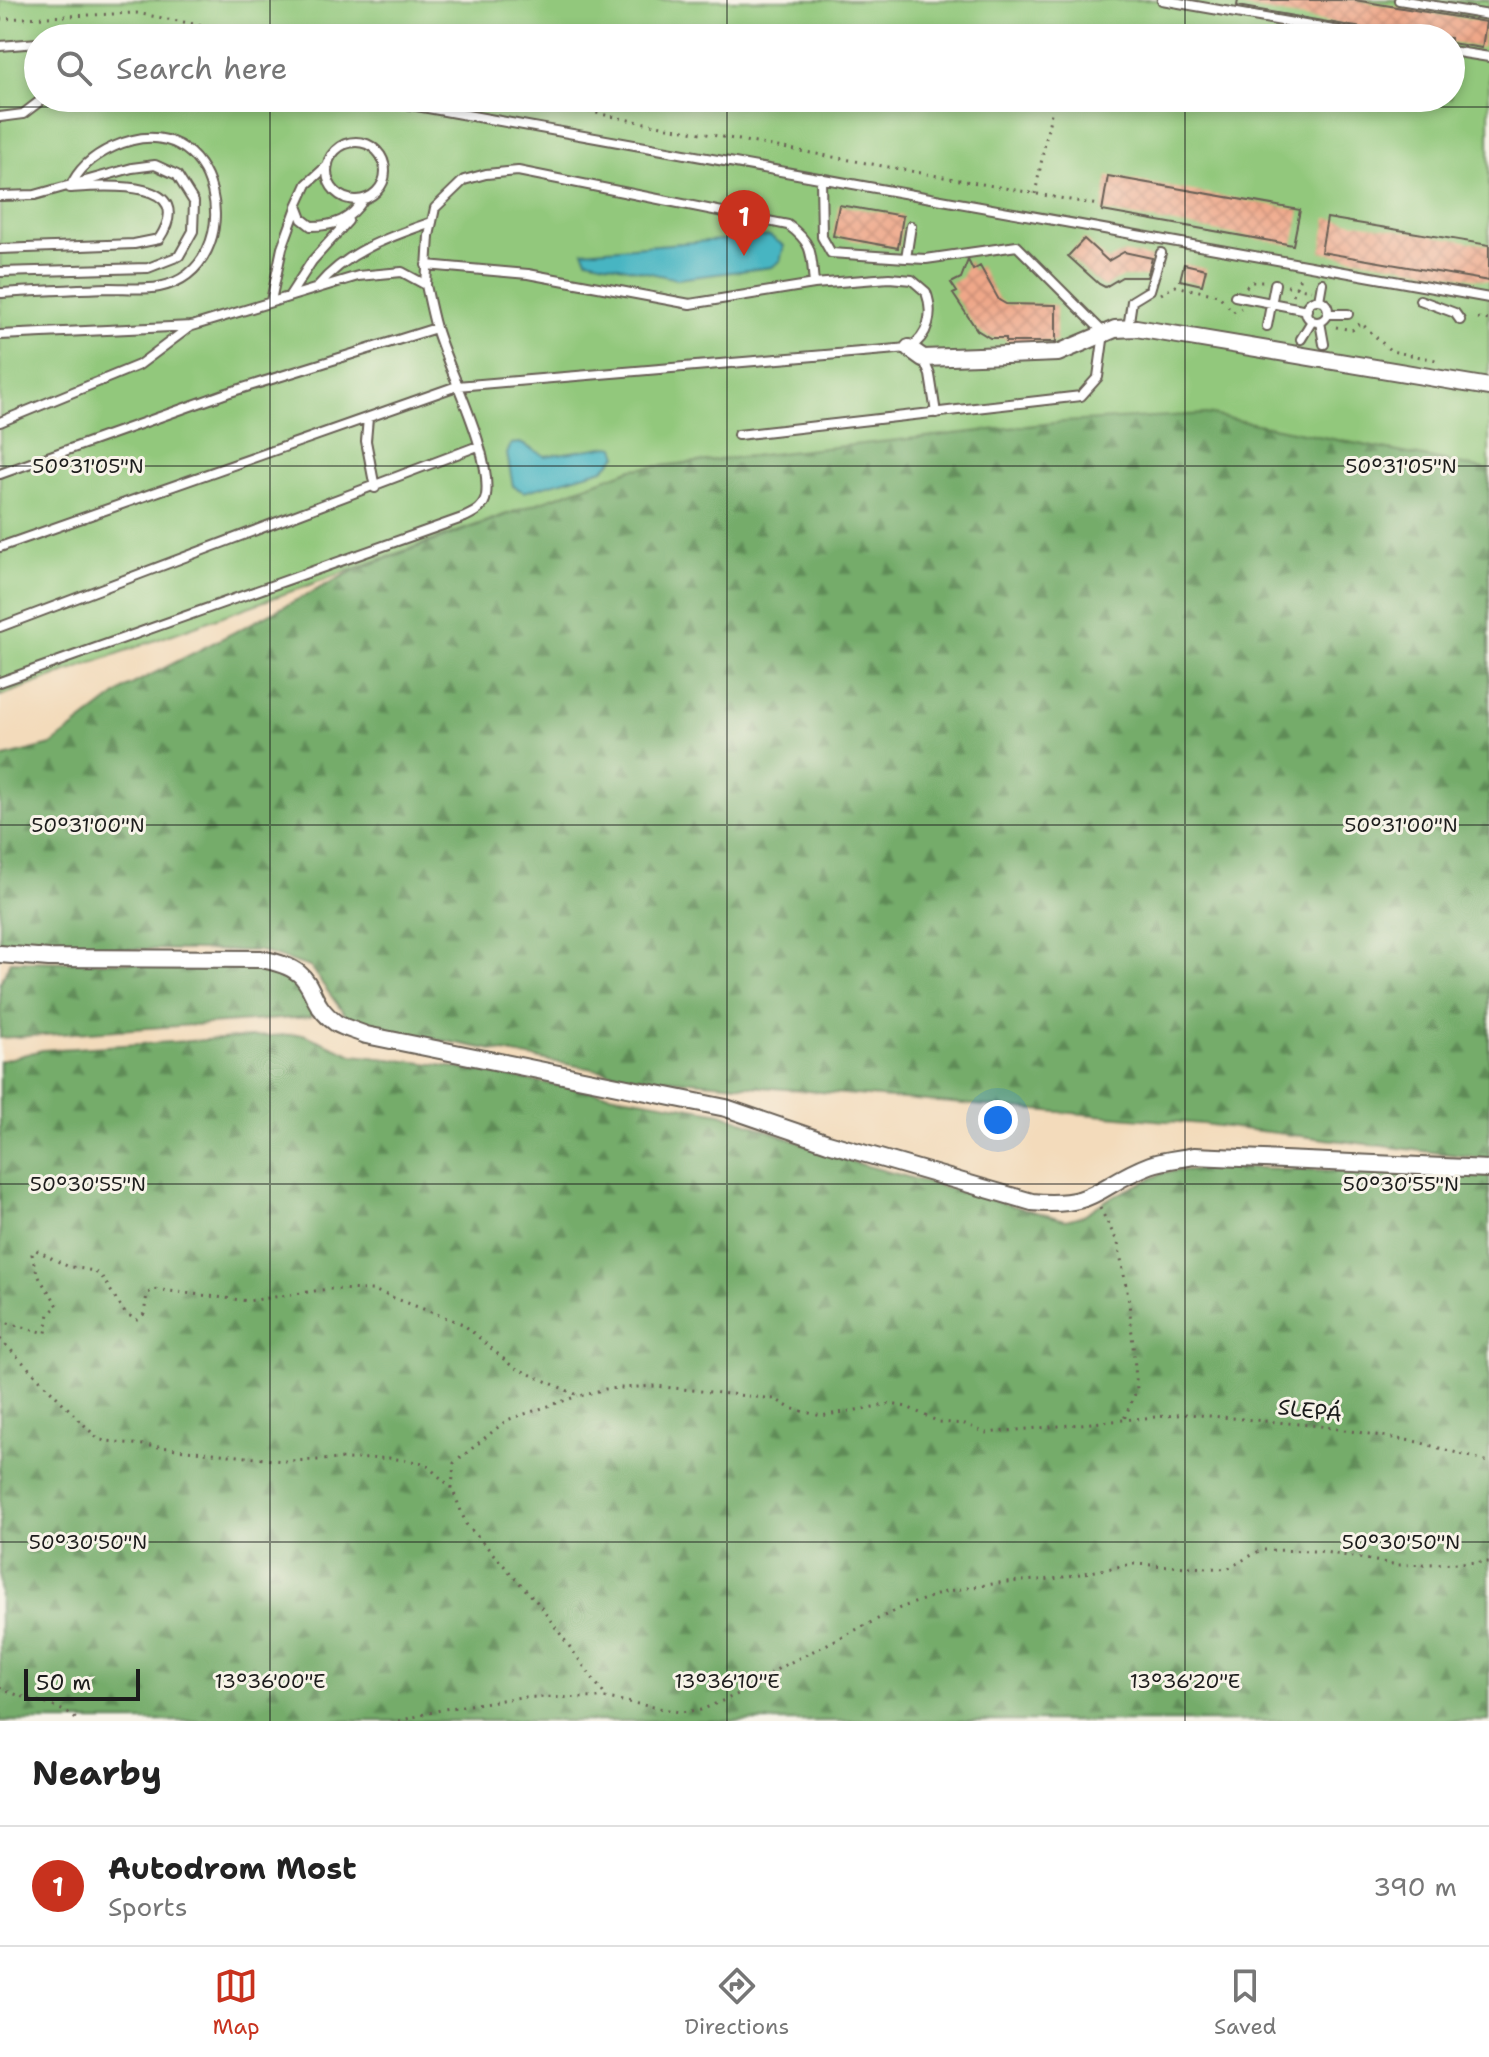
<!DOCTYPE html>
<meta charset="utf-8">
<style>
body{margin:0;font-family:"Shantell Sans",sans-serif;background:#f6f6f6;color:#222}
.scale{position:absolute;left:24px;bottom:20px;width:116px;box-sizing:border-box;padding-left:8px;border:4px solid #1c1c1c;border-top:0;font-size:22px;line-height:28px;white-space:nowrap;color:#1c1c1c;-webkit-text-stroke:6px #f7f3e8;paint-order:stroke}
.you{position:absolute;left:998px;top:1120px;width:28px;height:28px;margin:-20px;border:6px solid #fff;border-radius:50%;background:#1a73e8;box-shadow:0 0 0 12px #1a73e833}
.badge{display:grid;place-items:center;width:52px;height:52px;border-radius:50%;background:#c8321e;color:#fff;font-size:26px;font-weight:700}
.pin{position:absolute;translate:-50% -66px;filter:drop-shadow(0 2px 4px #0008)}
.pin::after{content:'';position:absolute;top:42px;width:28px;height:24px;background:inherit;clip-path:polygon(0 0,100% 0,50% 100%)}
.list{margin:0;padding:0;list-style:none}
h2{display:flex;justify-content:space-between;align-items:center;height:104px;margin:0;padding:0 32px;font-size:34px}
h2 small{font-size:26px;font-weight:400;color:#767676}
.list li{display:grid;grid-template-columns:52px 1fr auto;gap:24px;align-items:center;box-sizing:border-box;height:120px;padding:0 32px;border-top:2px solid #e0e0e0}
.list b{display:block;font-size:30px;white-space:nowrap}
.list p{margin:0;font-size:26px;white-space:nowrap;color:#767676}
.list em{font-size:26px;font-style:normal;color:#767676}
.icon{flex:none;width:44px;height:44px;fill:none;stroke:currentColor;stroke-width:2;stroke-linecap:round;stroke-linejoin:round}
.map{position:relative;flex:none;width:1489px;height:1721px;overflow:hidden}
.search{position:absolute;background:#fff;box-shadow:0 4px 12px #0003;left:24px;right:24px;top:24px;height:88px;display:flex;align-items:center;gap:20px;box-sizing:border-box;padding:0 28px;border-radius:44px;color:#767676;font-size:30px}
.sheet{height:224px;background:#fff}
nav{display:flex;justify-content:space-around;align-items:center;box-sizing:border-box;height:112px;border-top:2px solid #e0e0e0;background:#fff;font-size:22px;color:#767676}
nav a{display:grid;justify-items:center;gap:4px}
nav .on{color:#c8321e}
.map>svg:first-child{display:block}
.forest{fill:url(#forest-firs);stroke:#486444;stroke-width:2}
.garden{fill:#92c87b;stroke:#57724c;stroke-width:2;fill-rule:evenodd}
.water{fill:#47b5c2;stroke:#32686f;stroke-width:2}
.building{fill:url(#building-cross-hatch)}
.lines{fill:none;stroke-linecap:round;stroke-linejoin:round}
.service-casing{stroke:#675f54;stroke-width:12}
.minor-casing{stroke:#675f54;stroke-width:20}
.path{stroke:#675f54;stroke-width:3;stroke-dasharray:2 6;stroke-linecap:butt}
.service{stroke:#fff;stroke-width:8}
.minor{stroke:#fff;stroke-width:16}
.ticks{fill:none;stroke:#1c1c1c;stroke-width:2;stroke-opacity:0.45}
.labels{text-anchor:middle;stroke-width:6;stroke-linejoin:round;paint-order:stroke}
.street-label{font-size:22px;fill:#1c1c1c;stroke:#f7f3e8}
.ticks-label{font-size:20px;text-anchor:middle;fill:#1c1c1c;stroke:#f7f3e8;stroke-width:6;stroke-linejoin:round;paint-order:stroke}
</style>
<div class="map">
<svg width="1489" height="1721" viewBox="0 0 1489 1721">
<defs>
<pattern id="forest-firs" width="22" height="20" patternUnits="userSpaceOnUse" patternTransform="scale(2)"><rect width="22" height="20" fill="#75ac6b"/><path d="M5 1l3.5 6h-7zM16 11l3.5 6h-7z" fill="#5f8b57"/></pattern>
<pattern id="building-cross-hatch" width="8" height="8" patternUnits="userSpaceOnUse" patternTransform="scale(2)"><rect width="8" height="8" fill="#efa789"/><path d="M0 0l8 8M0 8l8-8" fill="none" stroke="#cc8f76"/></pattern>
</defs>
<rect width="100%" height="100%" fill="#f7f3e8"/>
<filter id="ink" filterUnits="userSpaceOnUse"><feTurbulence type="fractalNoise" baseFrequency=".0125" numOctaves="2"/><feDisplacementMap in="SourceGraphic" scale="16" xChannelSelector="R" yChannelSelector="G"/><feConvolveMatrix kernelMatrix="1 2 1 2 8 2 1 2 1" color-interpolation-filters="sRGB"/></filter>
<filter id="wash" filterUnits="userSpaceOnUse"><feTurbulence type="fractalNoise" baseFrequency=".006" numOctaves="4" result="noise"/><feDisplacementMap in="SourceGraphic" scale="32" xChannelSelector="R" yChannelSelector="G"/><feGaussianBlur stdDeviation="1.8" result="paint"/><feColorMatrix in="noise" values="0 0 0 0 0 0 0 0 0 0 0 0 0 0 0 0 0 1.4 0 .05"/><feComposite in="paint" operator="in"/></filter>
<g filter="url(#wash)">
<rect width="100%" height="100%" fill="#f3dbbb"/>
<!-- forest -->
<path class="forest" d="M1144 413 1207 414 1489 469V1159L1202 1124 630 1076 351 1023 310 967 260 951 0 947V758L51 745 127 687 355 570 632 469Z
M10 961 265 964 301 979 316 1006 310 1017 0 1038V984Z
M303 1034 353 1055 433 1064 721 1113 849 1161 1065 1220 1082 1216 1110 1198 1165 1172 1226 1167 1489 1175V1721H0V1061L42 1050Z"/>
<!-- garden -->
<path class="garden" d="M0 0H1489V470L1207 414 1063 422 632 469 0 696ZM38 38H1451V98H38Z"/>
<!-- water -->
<path class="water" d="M770 236 784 246 780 261 772 267 677 279 587 259 583 251Z
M520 443 545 456 610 446 615 447 618 455 603 469 524 492 513 486 507 454 511 444Z"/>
<g id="blocks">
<!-- building -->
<path class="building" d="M1238 0H1355L1486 22 1482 48 1451 43V38H1419L1237 6Z
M1108 176 1300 210 1293 245 1102 211Z
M839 205 903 216 898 248 833 236Z
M1327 218 1489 245V281L1321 252Z
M1084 239 1108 261 1124 252 1152 258 1147 277H1122L1105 287 1099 284 1068 256Z
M968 260 973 270 980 266 999 300 1006 304 1056 305V342H1006V338H990L977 330 953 294 957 292 951 283 961 278Z
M1184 264 1206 269 1202 285 1180 280Z"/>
</g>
</g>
<g filter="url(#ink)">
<use href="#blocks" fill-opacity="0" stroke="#675f54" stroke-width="2"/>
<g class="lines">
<!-- service casing -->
<g class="service-casing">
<path id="service" d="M1162 0 1379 38
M1399 0 1489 15
M0 46 38 43
M1451 51 1489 57
M372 98 1489 298
M0 117 23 114 44 98
M327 171a29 29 0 1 1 58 0a29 29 0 1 1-58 0Z
M328 165 307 184 297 206 302 219 311 226C336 226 350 220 364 199
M821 178 822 237 831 253 906 258 911 226
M0 196 35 195 132 168 155 165 177 175 194 202 193 231 179 256 148 268 0 272
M0 249 134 244 159 239C200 177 101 186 70 188 78 168 93 156 113 147 221 97 254 268 159 287 144 290 126 288 110 288 73 289 37 291 0 293
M426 285 429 236 435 208 464 180 486 174 518 171 788 225C814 244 811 254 814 284
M317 287C347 251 389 237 432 222
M290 295 312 261 348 221
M1235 296 1307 310
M1306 311a11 11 0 1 1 22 0a11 11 0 1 1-22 0Z
M1319 300 1322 283
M1420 300 1455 313 1460 320
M271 301 282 248 297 207
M1328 314H1348
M1320 322 1324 344
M1267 326 1275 284
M1128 328 1132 301 1150 290 1161 253
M0 335 192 326 358 276 402 272 426 285C429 299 432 314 436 328 449 372 492 452 486 496 484 508 475 512 465 517L0 682
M1301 339 1312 321
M923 358 930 375 936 413
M368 418 366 441 375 488
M0 422 139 365 191 326
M738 435 1081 396 1098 377 1104 333 1017 246 926 259 906 258
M0 474 227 393 436 328
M0 547 457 386 909 348C929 336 934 313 926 292L912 280 889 278 814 284 690 304 528 274 426 265
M0 627 478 446"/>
</g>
<!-- minor casing -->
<g class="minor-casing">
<path id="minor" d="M909 348 923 358 1058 353 1115 329 1136 328 1489 387
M0 954 49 958 261 959C325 971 299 996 336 1023 344 1028 357 1031 366 1035L726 1108 828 1143 1032 1202C1098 1208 1097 1185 1150 1165 1164 1160 1180 1159 1194 1156L1489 1169"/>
</g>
<!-- path -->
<path class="path" d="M0 19 136 13 268 38
M526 98 629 120 1098 205
M1035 194 1054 98
M1287 286 1311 290
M1246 287 1252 282H1264
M1161 294 1175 286 1218 295 1223 300
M1293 295 1300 277
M1228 306 1233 312 1241 308
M1478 318 1489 320
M1336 327 1352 330 1361 323 1391 351 1441 361
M1100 1208 1118 1243 1129 1302 1137 1389 1124 1419
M0 1321 46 1333 49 1313 58 1306C46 1285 37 1282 32 1254L36 1250 67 1266 94 1271 102 1277 125 1313 137 1320 144 1314 147 1294 154 1289 248 1301 328 1289 373 1290 463 1324 513 1367 580 1396 605 1389 655 1386 775 1399 790 1408 821 1416 891 1404 907 1407 939 1422 965 1424 986 1433 1188 1414 1320 1426 1418 1442 1489 1462
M0 1339 99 1440 282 1461 389 1458 424 1463 452 1488 466 1524 537 1602 607 1698
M452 1488 454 1463 507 1420 578 1396
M0 1688C18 1698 69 1706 77 1721
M399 1721 444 1709 521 1697 607 1698 679 1712 701 1710 736 1695 781 1667 900 1608 948 1591 1005 1582 1053 1579 1133 1564 1227 1569 1261 1550 1319 1551 1398 1565 1489 1562"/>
<!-- service -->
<use href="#service" class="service"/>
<!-- minor -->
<use href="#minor" class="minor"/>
</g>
</g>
<!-- ticks -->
<path class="ticks" d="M270 0V38M727 0V38M1185 0V38M270 98V1721M727 98V1721M1185 98V1721M0 107H1489M0 466H1489M0 825H1489M0 1184H1489M0 1542H1489"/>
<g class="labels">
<!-- street labels -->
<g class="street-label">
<text transform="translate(1310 1410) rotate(7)" y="8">SLEPÁ</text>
</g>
</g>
<g class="ticks-label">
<text x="88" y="473">50°31'05"N</text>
<text x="1401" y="473">50°31'05"N</text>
<text x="88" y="832">50°31'00"N</text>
<text x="1401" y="832">50°31'00"N</text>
<text x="88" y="1191">50°30'55"N</text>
<text x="1401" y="1191">50°30'55"N</text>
<text x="88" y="1549">50°30'50"N</text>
<text x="1401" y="1549">50°30'50"N</text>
<text x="270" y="1688">13°36'00"E</text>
<text x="727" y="1688">13°36'10"E</text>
<text x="1185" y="1688">13°36'20"E</text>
</g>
</svg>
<div class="scale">50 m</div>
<div class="you"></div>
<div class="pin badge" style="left:744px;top:256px">1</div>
<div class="search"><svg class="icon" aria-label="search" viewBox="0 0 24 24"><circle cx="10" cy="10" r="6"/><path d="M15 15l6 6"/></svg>Search here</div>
</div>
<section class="sheet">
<h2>Nearby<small></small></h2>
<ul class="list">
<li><span class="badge">1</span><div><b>Autodrom Most</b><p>Sports</p></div><em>390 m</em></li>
</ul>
</section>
<nav>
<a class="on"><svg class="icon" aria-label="map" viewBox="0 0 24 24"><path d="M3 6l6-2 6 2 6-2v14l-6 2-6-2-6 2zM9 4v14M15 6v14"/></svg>Map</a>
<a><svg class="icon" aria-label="directions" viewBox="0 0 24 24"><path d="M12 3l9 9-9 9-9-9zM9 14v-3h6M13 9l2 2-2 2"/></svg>Directions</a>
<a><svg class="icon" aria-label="saved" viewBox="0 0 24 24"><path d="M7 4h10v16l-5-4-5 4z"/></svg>Saved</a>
</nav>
